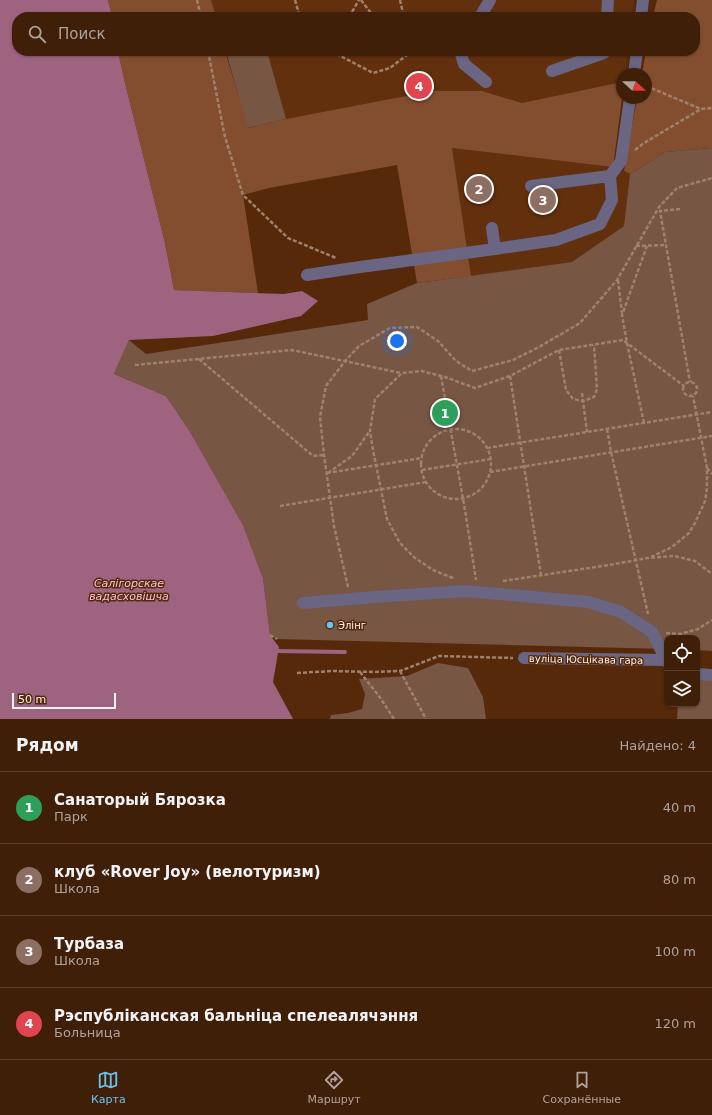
<!DOCTYPE html>
<html lang="ru">
<meta charset="utf-8">
<style>
body{margin:0;font-family:"DejaVu Sans",sans-serif;background:#472712;color:#f1f3f6}
.controls{position:absolute;right:12px;bottom:12px;display:grid;overflow:hidden;border-radius:8px;box-shadow:0 1px 3px #0004}
.controls button{width:36px;height:36px;display:grid;place-items:center;padding:0;border:0;border-bottom:1px solid #593d29;background:#401f08;color:#f1f3f6;font:20px sans-serif}
.compass{position:absolute;left:616px;top:68px;width:36px;height:36px;border-radius:50%;background:#401f08;box-shadow:0 1px 3px #0004;rotate:111deg}
.scale{position:absolute;left:12px;bottom:10px;width:104px;box-sizing:border-box;padding-left:4px;border:2px solid #faf3ef;border-top:0;font-size:11px;line-height:14px;white-space:nowrap;color:#faf3ef;-webkit-text-stroke:3px #56290a;paint-order:stroke}
.you{position:absolute;left:397px;top:341px;width:14px;height:14px;margin:-10px;border:3px solid #fff;border-radius:50%;background:#1a73e8;box-shadow:0 0 0 6px #1a73e833}
.badge{display:grid;place-items:center;width:26px;height:26px;border-radius:50%;background:#67c4ef;color:#fff;font-size:13px;font-weight:700}
.pin{position:absolute;translate:-50% -50%;border:2px solid #fff;box-shadow:0 1px 4px #0006}
.list{margin:0;padding:0;list-style:none}
h2{display:flex;justify-content:space-between;align-items:center;height:52px;margin:0;padding:0 16px;font-size:17px}
h2 small{font-size:13px;font-weight:400;color:#aea29c}
.list li{display:grid;grid-template-columns:26px 1fr auto;gap:12px;align-items:center;box-sizing:border-box;height:72px;padding:0 16px;border-top:1px solid #593d29}
.list b{display:block;font-size:15px;white-space:nowrap}
.list p{margin:0;font-size:13px;white-space:nowrap;color:#aea29c}
.list em{font-size:13px;font-style:normal;color:#aea29c}
.icon{flex:none;width:22px;height:22px;fill:none;stroke:currentColor;stroke-width:2;stroke-linecap:round;stroke-linejoin:round}
.map{position:relative;flex:none;width:712px;height:719px;overflow:hidden}
.search{position:absolute;background:#401f08;box-shadow:0 1px 3px #0004;left:12px;right:12px;top:12px;height:44px;display:flex;align-items:center;gap:10px;box-sizing:border-box;padding:0 14px;border-radius:16px;color:#aea29c;font-size:15px}
.sheet{height:340px;background:#401f08}
nav{display:flex;justify-content:space-around;align-items:center;box-sizing:border-box;height:56px;border-top:1px solid #593d29;background:#401f08;font-size:11px;color:#aea29c}
nav a{display:grid;justify-items:center;gap:2px}
nav .on{color:#67c4ef}
.map>svg:first-child{display:block}
.built{fill:#63300e}
.green{fill:#775644}
.forest{fill:#834e2f}
.water{fill:#9e637f}
.lines{fill:none;stroke-linecap:round;stroke-linejoin:round}
.stream{stroke:#9e637f;stroke-width:4}
.path{stroke:#9e826e;stroke-width:2.5;stroke-dasharray:4 2;stroke-linecap:butt}
.minor{stroke:#696582;stroke-width:12}
.poi-dot{fill:#67c4ef;stroke:#56290a;stroke-width:1.5}
.labels{text-anchor:middle;stroke-width:3;stroke-linejoin:round;paint-order:stroke}
.poi-label{font-size:10px;fill:#faf3ef;stroke:#56290a;text-anchor:start}
.street-label{font-size:10px;fill:#faf3ef;stroke:#56290a}
.water-label{font-size:11px;font-style:italic;fill:#f9c3db;stroke:#56290a}
</style>
<div class="map">
<svg width="712" height="719" viewBox="0 0 712 719">
<rect width="100%" height="100%" fill="#56290a"/>
<!-- built -->
<path class="built" d="M211 0H634L632 17H216Z
M226 51H628L625 74H622V82L522 103 482 91H432L286 119 247 128Z
M452 148 613 167 630 174 624 226 572 262 471 276Z"/>
<!-- green -->
<path class="green" d="M226 51H267L286 119 247 128Z
M712 148V651L697 650V638H667V649L277 639 270 635 263 578 243 525 189 430 166 396 114 374 129 340 146 354 368 320 367 304 417 283 572 262 624 226 630 174 665 152Z
M438 663 468 668 483 697 486 719H330L331 715 348 713 362 709 365 694 359 679 407 676Z
M697 676 712 678V719H677L678 704H697Z"/>
<!-- forest -->
<path class="forest" d="M108 0H211L216 17H112Z
M657 0H712V148L665 152 630 174 624 171 637 98H646V74H642L646 51H695V17H653Z
M118 51H225L248 128 286 119 432 91H482L522 103 622 82V98L613 167 452 148 471 276 417 283 397 165 269 188 243 195 258 293 174 290 165 243 124 79Z"/>
<!-- water -->
<path class="water" d="M0 0H108L112 17H17V51H118L124 79 165 243 174 290 284 294 302 291 318 301 301 316 213 336 129 340 114 374 166 396 189 430 243 525 263 578 270 635 279 647 273 682 293 719H0Z"/>
<g class="lines">
<!-- stream -->
<path class="stream" d="M274 651 345 652"/>
<!-- path -->
<path class="path" d="M197 0 201 17
M295 0 300 17
M361 0 374 17
M400 0 404 17
M349 17 359 0
M208 51 225 137 243 195 288 238 336 258
M331 51 373 73 390 68 412 51
M646 86 701 109 712 108
M635 150 644 143 701 109
M680 209 660 211 690 382
M636 246 666 245
M618 280 622 313
M559 350 566 390 573 399 583 401 594 397 597 389 594 345
M199 359 313 456 324 455
M135 365 292 350 401 373
M441 376 465 510 476 580
M510 376 541 575
M683 389a7 7 0 1 1 14 0a7 7 0 1 1-14 0Z
M582 393 587 432
M644 423 627 343 622 315 647 246
M421 464a35 35 0 1 1 70 0a35 35 0 1 1-70 0Z
M607 429 611 452 648 614
M487 448 712 412
M707 468 712 474
M422 470 491 459
M490 472 712 436
M327 473 422 458
M328 473 352 456 369 432
M280 506 426 482
M651 557 672 547 689 533 695 523 705 501 707 488V468L693 396
M453 578 433 570 415 558 400 543 387 519 373 450 370 431 375 399 402 373 422 371 445 377 475 388 510 376 559 350 623 340 684 386
M503 581 609 565 648 558 674 556 695 561 712 574
M348 587 334 526 324 455 320 417 326 386 345 361 359 346 390 328 417 327 438 341 456 361 472 371 513 360 539 347 580 323 617 280 659 207 677 188 712 178
M666 633 680 634 698 629 712 620
M270 635 277 639
M400 671 426 719
M360 672 379 696 394 719
M297 673 332 671 375 672 400 671 439 656 513 658"/>
<!-- minor -->
<path class="minor" d="M480 17 490 0
M607 17 608 0
M641 17 643 0
M460 51 464 64 486 82
M552 71 604 53 605 51
M634 74 637 51
M531 186 610 176 621 161 630 98
M492 228 495 249 556 240 600 224 612 200 610 176
M307 275 360 267 495 249
M303 603 375 597 465 591 588 602 621 612 652 632 667 662
M524 658 666 660
M697 674 712 675"/>
</g>
<!-- markers -->
<circle class="poi-dot" cx="330" cy="625" r="4"/>
<g class="labels">
<!-- poi labels -->
<g class="poi-label">
<text x="338" y="629">Элінг</text>
</g>
<!-- street labels -->
<g class="street-label">
<text transform="translate(586 659) rotate(1)" y="4">вуліца Юсцікава гара</text>
</g>
<!-- water labels -->
<g class="water-label">
<text x="129" y="587">Салігорскае<tspan x="129" dy="13">вадасховішча</tspan></text>
</g>
</g>
</svg>
<div class="controls">
<button><svg class="icon" aria-label="locate" viewBox="0 0 24 24"><circle cx="12" cy="12" r="6"/><path d="M12 2v4M12 18v4M2 12h4M18 12h4"/></svg></button>
<button><svg class="icon" aria-label="layers" viewBox="0 0 24 24"><path d="M12 4l9 5-9 5-9-5zM3 14l9 5 9-5"/></svg></button>
</div>
<svg class="compass" viewBox="-18 -18 36 36"><path d="M0-13l5 13h-10z" fill="#e53935"/><path d="M0 13l5-13h-10z" fill="#aea29c"/></svg>
<div class="scale">50 m</div>
<div class="you"></div>
<div class="pin badge" style="left:445px;top:413px;background:#2e9e5b">1</div>
<div class="pin badge" style="left:479px;top:189px;background:#8d6e63">2</div>
<div class="pin badge" style="left:543px;top:200px;background:#8d6e63">3</div>
<div class="pin badge" style="left:419px;top:86px;background:#e0444e">4</div>
<div class="search"><svg class="icon" aria-label="search" viewBox="0 0 24 24"><circle cx="10" cy="10" r="6"/><path d="M15 15l6 6"/></svg>Поиск</div>
</div>
<section class="sheet">
<h2>Рядом<small>Найдено: 4</small></h2>
<ul class="list">
<li><span class="badge" style="background:#2e9e5b">1</span><div><b>Санаторый Бярозка</b><p>Парк</p></div><em>40 m</em></li>
<li><span class="badge" style="background:#8d6e63">2</span><div><b>клуб «Rover Joy» (велотуризм)</b><p>Школа</p></div><em>80 m</em></li>
<li><span class="badge" style="background:#8d6e63">3</span><div><b>Турбаза</b><p>Школа</p></div><em>100 m</em></li>
<li><span class="badge" style="background:#e0444e">4</span><div><b>Рэспубліканская бальніца спелеалячэння</b><p>Больница</p></div><em>120 m</em></li>
</ul>
</section>
<nav>
<a class="on"><svg class="icon" aria-label="map" viewBox="0 0 24 24"><path d="M3 6l6-2 6 2 6-2v14l-6 2-6-2-6 2zM9 4v14M15 6v14"/></svg>Карта</a>
<a><svg class="icon" aria-label="directions" viewBox="0 0 24 24"><path d="M12 3l9 9-9 9-9-9zM9 14v-3h6M13 9l2 2-2 2"/></svg>Маршрут</a>
<a><svg class="icon" aria-label="saved" viewBox="0 0 24 24"><path d="M7 4h10v16l-5-4-5 4z"/></svg>Сохранённые</a>
</nav>
